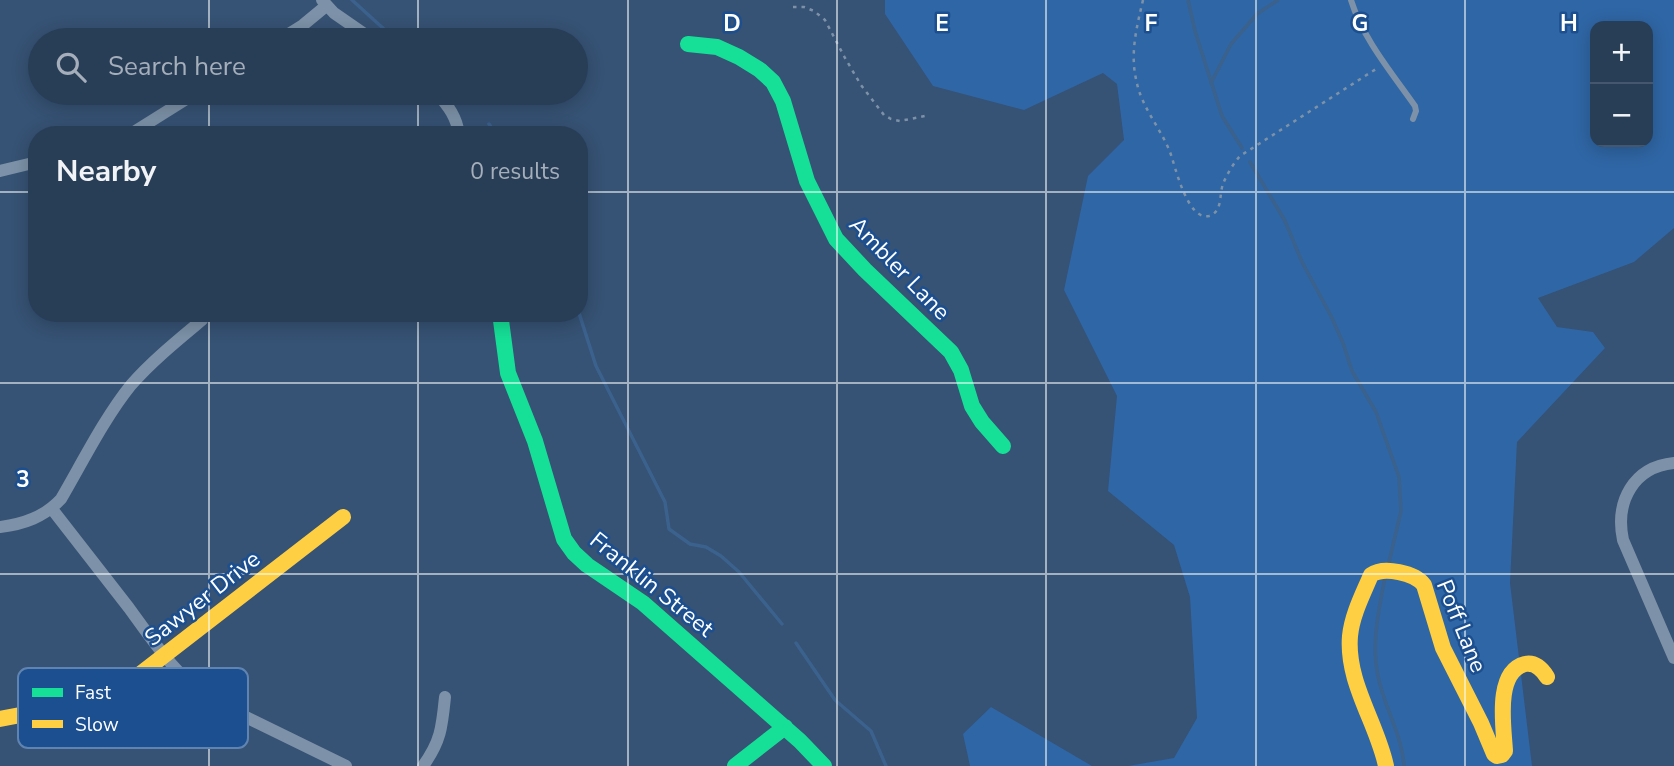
<!DOCTYPE html>
<meta charset="utf-8">
<style>
body{margin:0;font-family:"Nunito Sans",sans-serif;background:#344961;color:#f1f3f6}
.controls{position:absolute;right:21px;top:21px;display:grid;overflow:hidden;border-radius:14px;box-shadow:0 4px 18px #0003}
.controls button{width:63px;height:63px;display:grid;place-items:center;padding:0;border:0;border-bottom:2px solid #44576d;background:#283e57;color:#f1f3f6;font:35px sans-serif}
.list{margin:0;padding:0;list-style:none}
h2{display:flex;justify-content:space-between;align-items:center;height:91px;margin:0;padding:0 28px;font-size:30px}
h2 small{font-size:23px;font-weight:400;color:#a5aeba}
.icon{flex:none;width:38px;height:38px;fill:none;stroke:currentColor;stroke-width:2;stroke-linecap:round;stroke-linejoin:round}
.map{position:relative;flex:none;width:1674px;height:766px;overflow:hidden}
.search{position:absolute;background:#283e57;box-shadow:0 4px 18px #0003;left:28px;top:28px;width:560px;height:77px;display:flex;align-items:center;gap:18px;box-sizing:border-box;padding:0 24px;border-radius:38px;color:#a5aeba;font-size:26px}
.panel{position:absolute;background:#283e57;box-shadow:0 4px 18px #0003;left:28px;top:126px;width:560px;height:196px;border-radius:28px}
.map>svg:first-child{display:block}
.green{fill:#2f66a5;fill-rule:evenodd}
.lines{fill:none;stroke-linecap:round;stroke-linejoin:round}
.stream{stroke:#3b618d;stroke-width:3.5}
.path{stroke:#7d92a8;stroke-width:2.5;stroke-dasharray:3.5 5;stroke-linecap:butt}
.lane{stroke:#7d92a8;stroke-width:6}
.street{stroke:#7d92a8;stroke-width:12}
.fast{stroke:#16e098;stroke-width:16}
.slow{stroke:#ffcf43;stroke-width:16}
.grid{fill:none;stroke:#fff;stroke-width:2;stroke-opacity:0.55}
.labels{text-anchor:middle;stroke-width:5;stroke-linejoin:round;paint-order:stroke}
.street-label{font-size:23px;fill:#fff;stroke:#1b4f8f}
.key{fill:#1b4f8f;stroke:#5f84b1;stroke-width:2}
.key-label{font-size:19px;fill:#fff}
.grid-label{font-size:23px;text-anchor:middle;font-weight:bold;fill:#fff;stroke:#1b4f8f;stroke-width:5;stroke-linejoin:round;paint-order:stroke}
</style>
<div class="map">
<svg width="1674" height="766" viewBox="0 0 1674 766">
<rect width="100%" height="100%" fill="#365274"/>
<!-- green -->
<path class="green" d="M885 0H1674V228L1634 262 1538 298 1557 327 1593 332 1605 348 1517 442 1510 583 1532 766H1128L1174 758 1197 718 1190 597 1174 545 1108 491 1117 396 1064 290 1088 176 1124 140 1117 84 1103 73 1024 110 933 86 885 14ZM1595 26H1648V142H1595Z
M991 707 1092 766H970L963 734Z"/>
<g class="lines">
<!-- stream -->
<path class="stream" d="M352 0 396 40
M1188 0 1195 31 1222 116 1242 148
M1211 83 1231 44 1257 14 1278 0
M458 93 469 102
M489 124 496 135
M1250 162 1285 221 1302 262 1331 316 1343 343 1352 371 1376 412 1399 477 1401 511 1389 562
M579 313 596 366 665 502 669 529 690 544 706 547 721 556 739 572 782 624
M1385 577C1379 609 1371 643 1378 676 1384 707 1402 734 1404 766
M796 643 835 700 871 731 886 766"/>
<!-- path -->
<path class="path" d="M1143 0C1137 26 1130 52 1136 79 1141 107 1160 127 1170 152 1175 165 1187 221 1209 216 1223 212 1219 194 1223 184 1227 174 1233 164 1240 156L1376 69
M793 7H804L814 11 825 20 845 58 861 85 884 115 891 119 900 121 925 116"/>
<!-- lane -->
<path class="lane" d="M1351 0C1363 39 1392 73 1415 106L1416 111 1413 119"/>
<!-- street -->
<path class="street" d="M322 0 334 13 373 40
M279 40 303 25 326 6
M437 93C448 106 457 117 459 135
M129 135 196 93
M0 171 37 162
M1674 463C1633 467 1615 502 1623 540L1674 658
M52 509C78 542 103 575 129 608 153 641 178 679 213 701L346 766
M0 527C24 524 44 517 61 499 82 463 105 417 131 385 152 361 178 340 202 320
M423 766C441 741 442 727 445 697"/>
<!-- fast -->
<path class="fast" d="M688 44 717 47 739 57 760 70 773 82 783 101 807 181 836 239 865 270 951 352 961 370 972 406 982 422 1003 446
M500 313 508 373 535 441 564 539 574 553 587 565 643 603 800 741 824 766
M735 766 785 727"/>
<!-- slow -->
<path class="slow" d="M0 719 84 703 106 695 126 685 343 517
M1386 766C1377 723 1346 682 1350 636 1352 615 1363 594 1371 575 1384 566 1415 573 1424 585L1443 648 1481 723 1494 754 1497 756 1502 755 1505 751C1504 729 1494 672 1525 664 1535 662 1542 669 1547 677"/>
</g>
<!-- grid -->
<path class="grid" d="M209 0V40M418 0V40M628 0V766M837 0V766M1046 0V766M1256 0V766M1465 0V766M209 93V135M418 93V135M0 192H37M579 192H1674M209 313V766M418 313V766M0 383H1674M0 574H1674"/>
<g class="labels">
<!-- street labels -->
<g class="street-label">
<text transform="translate(900 268) rotate(46)" y="8">Ambler Lane</text>
<text transform="translate(652 584) rotate(39)" y="8">Franklin Street</text>
<text transform="translate(202 598) rotate(-38)" y="8">Sawyer Drive</text>
<text transform="translate(1462 626) rotate(68)" y="8">Poff Lane</text>
</g>
</g>
<!-- legend -->
<rect x="18" y="668" width="230" height="80" rx="10" class="key"/>
<rect x="32" y="688" width="31" height="9" fill="#16e098"/>
<rect x="32" y="720" width="31" height="8" fill="#ffcf43"/>
<g class="key-label">
<text x="75" y="699">Fast</text>
<text x="75" y="731">Slow</text>
</g>
<g class="grid-label">
<text x="732" y="31">D</text>
<text x="942" y="31">E</text>
<text x="1151" y="31">F</text>
<text x="1360" y="31">G</text>
<text x="1569" y="31">H</text>
<text x="23" y="487">3</text>
</g>
</svg>
<div class="controls">
<button>+</button>
<button>−</button>
</div>
<div class="search"><svg class="icon" aria-label="search" viewBox="0 0 24 24"><circle cx="10" cy="10" r="6"/><path d="M15 15l6 6"/></svg>Search here</div>
<section class="panel">
<h2>Nearby<small>0 results</small></h2>
<ul class="list">
</ul>
</section>
</div>
